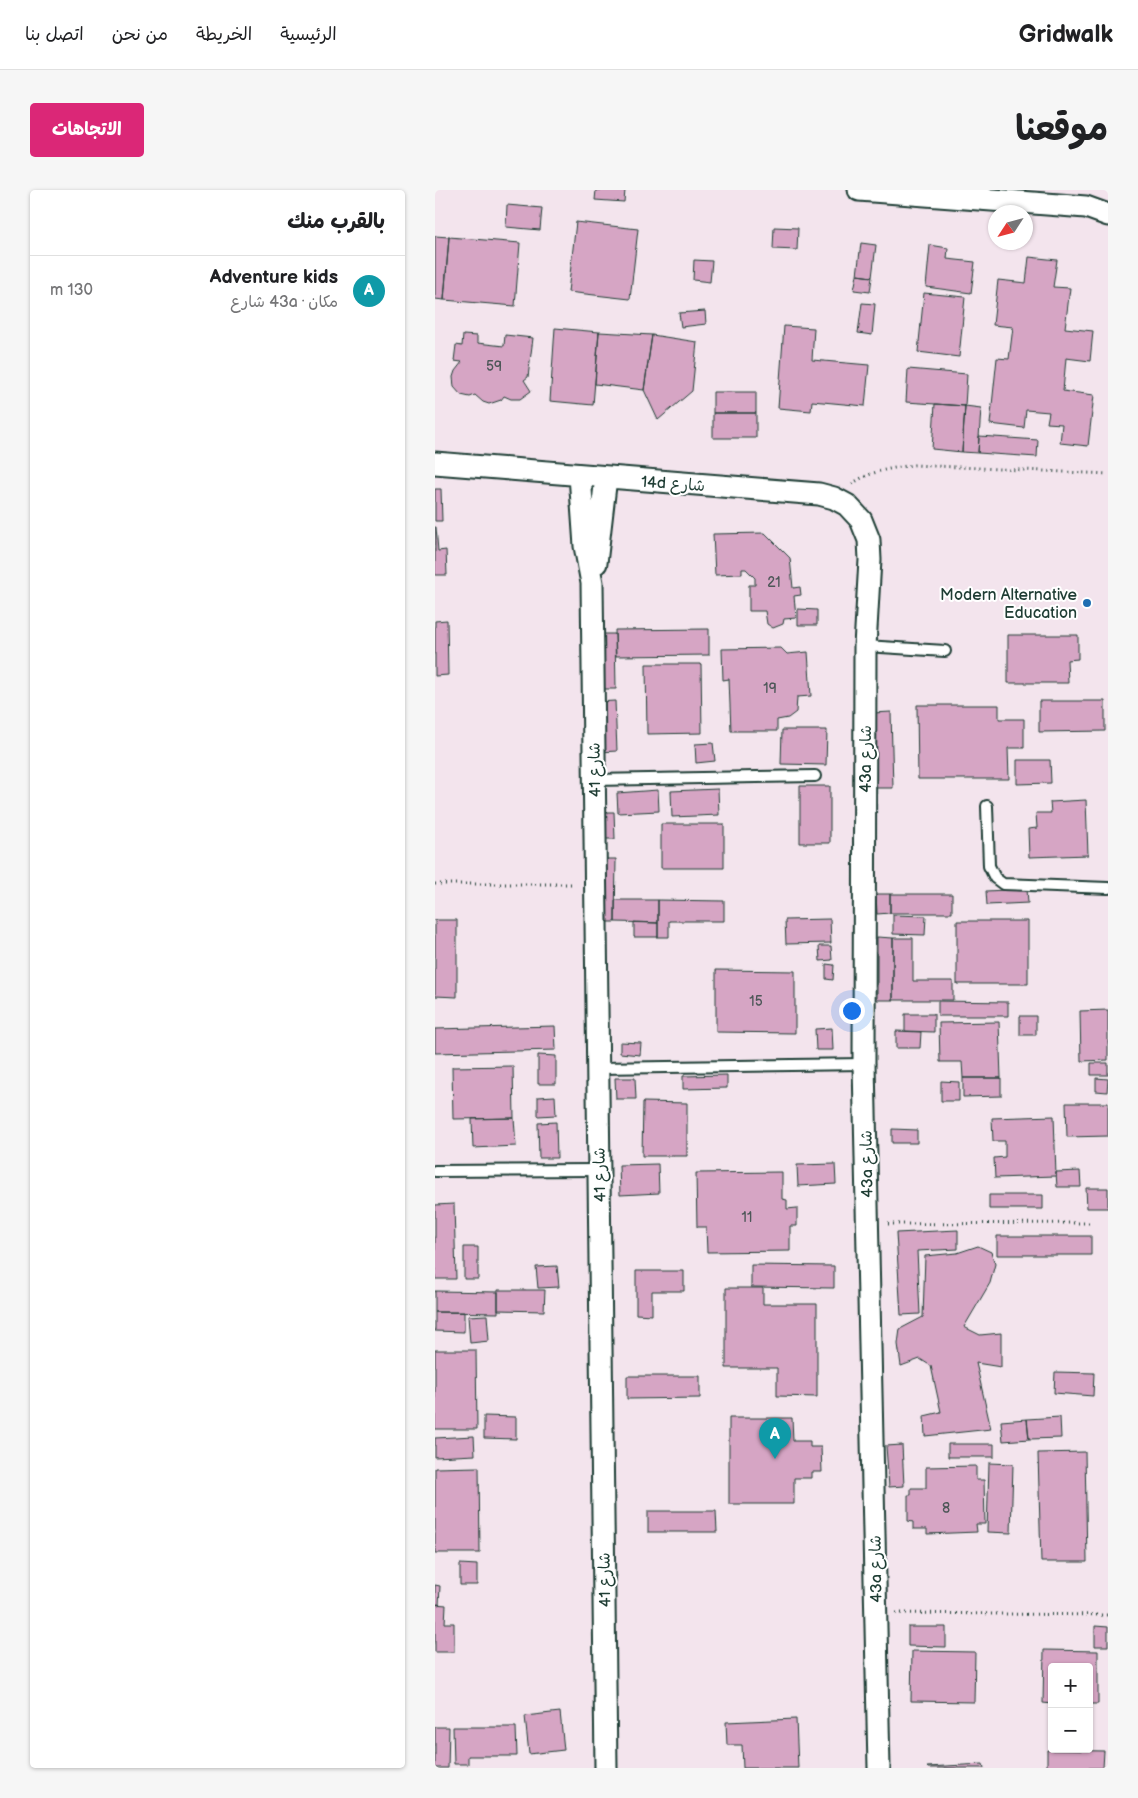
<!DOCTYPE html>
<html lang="ar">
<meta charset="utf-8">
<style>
body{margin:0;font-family:"Balsamiq Sans","Playpen Sans Arabic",sans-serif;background:#f6f6f6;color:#202124;direction:rtl}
.controls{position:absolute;right:15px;bottom:15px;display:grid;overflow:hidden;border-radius:5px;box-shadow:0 1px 4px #0004}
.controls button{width:45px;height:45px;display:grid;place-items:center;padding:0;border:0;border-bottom:1px solid #e0e0e0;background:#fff;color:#202124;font:25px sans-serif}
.compass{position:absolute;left:553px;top:15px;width:45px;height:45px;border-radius:50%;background:#fff;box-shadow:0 1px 4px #0004;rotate:234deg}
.you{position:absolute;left:416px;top:820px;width:18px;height:18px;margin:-12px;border:4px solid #fff;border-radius:50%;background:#1a73e8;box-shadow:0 0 0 8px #1a73e833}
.badge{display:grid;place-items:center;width:32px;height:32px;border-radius:50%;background:#db2777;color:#fff;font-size:16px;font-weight:700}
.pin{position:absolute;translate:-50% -41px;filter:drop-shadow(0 1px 2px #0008)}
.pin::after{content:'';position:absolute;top:26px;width:18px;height:15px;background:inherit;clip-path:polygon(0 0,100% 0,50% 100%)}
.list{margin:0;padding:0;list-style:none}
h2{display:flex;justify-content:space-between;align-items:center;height:65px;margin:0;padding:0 20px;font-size:21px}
h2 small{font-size:16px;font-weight:400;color:#757577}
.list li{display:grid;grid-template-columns:32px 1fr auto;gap:15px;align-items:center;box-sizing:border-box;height:70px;padding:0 20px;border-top:1px solid #e0e0e0}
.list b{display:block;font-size:19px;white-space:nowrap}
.list p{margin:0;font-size:16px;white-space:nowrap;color:#757577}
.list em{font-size:16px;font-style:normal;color:#757577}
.map{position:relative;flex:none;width:673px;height:1578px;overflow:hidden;direction:ltr;border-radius:5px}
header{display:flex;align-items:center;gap:30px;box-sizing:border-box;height:70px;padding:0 25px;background:#fff;border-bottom:1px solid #e0e0e0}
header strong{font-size:24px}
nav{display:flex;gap:28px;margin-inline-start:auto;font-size:18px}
.intro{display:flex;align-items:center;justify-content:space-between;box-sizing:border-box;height:120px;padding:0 30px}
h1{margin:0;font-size:35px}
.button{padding:12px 22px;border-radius:5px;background:#db2777;color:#fff;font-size:18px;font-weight:700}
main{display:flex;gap:30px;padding:0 30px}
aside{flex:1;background:#fff;border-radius:5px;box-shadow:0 1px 4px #0004}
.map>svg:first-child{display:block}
.building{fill:#d6a5c4;stroke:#1f3d34}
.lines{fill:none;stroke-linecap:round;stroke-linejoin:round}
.lane-casing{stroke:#1f3d34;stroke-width:14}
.street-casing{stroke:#1f3d34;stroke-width:25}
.path{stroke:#1f3d34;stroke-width:3;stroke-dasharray:1 4;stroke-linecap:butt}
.lane{stroke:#fff;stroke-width:10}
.street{stroke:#fff;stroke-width:21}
.poi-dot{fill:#1f6fb2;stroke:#fff;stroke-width:2}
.labels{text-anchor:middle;stroke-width:4;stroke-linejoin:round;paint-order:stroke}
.number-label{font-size:14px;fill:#4d5758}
.street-label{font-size:16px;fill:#1f3d34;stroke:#fff}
.poi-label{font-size:16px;fill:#1f3d34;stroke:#fff;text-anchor:end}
</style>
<header>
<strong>Gridwalk</strong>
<nav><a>الرئيسية</a><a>الخريطة</a><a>من نحن</a><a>اتصل بنا</a></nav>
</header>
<div class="intro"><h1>موقعنا</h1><a class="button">الاتجاهات</a></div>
<main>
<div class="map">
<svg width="673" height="1578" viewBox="0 0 673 1578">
<rect width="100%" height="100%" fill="#f3e4ed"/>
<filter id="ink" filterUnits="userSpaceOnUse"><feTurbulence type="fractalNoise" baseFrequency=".02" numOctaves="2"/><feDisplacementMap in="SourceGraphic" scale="10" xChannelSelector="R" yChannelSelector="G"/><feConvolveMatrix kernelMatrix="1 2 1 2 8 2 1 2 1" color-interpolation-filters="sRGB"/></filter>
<g filter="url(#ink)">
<!-- building -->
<path class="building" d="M161 0H190L189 12 160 10Z
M72 15 107 18 105 40 71 37Z
M141 32 203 39 195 109 133 102Z
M339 37 363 38 362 60 338 59Z
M0 46 14 47 9 110 0 109Z
M14 47 85 53 80 116 9 110Z
M426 53 441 55 437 87 422 85Z
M495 55 513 58 512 69 540 72 536 103 491 97Z
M594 67 622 70 618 97 635 98 630 138 658 141 655 171 631 168 628 201 659 205 653 256 625 253 627 234 612 233 614 222 591 220 589 238 555 234 562 168 574 169 578 137 558 135 563 90 591 93Z
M259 70 277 71 275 92 258 90Z
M422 85 437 87 435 102 419 100Z
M489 103 530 107 524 167 483 162Z
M427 113 440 114 437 145 423 143Z
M270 121 271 134 246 137 244 123Z
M349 136 379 138 377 170 434 175 430 216 377 211 376 221 343 218Z
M120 138 164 142 158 215 115 211Z
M164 142 217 145 209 200 160 194Z
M28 145 42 146V153L69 156 70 145 98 148 93 187 89 190 96 201 85 209H76L69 206 66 210 54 214 48 212 40 205 35 207 26 205 19 197 18 187 20 181 27 172 19 171 21 155 27 156Z
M217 145 262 152 257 201 223 230 209 200Z
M473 179 532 184 530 216 471 212Z
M278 202H321V223H278Z
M500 214 530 216 527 262 497 259Z
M530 216 546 218 543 263 527 262Z
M278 223H321V248H278Z
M544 246 603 250 602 267 543 263Z
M0 299H6L7 331H0Z
M0 337H1L3 361 11 360 12 385H0Z
M330 343 355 368 358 398 365 397 366 405 359 406 361 428 349 429 348 434 338 438 332 434 330 421H314V395H320V388L311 379H307V384L280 385 278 344Z
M363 419 382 420V435H363Z
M12 430 13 485 0 486V431Z
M274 439V465L181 466 180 440Z
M160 444H180L181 499H161Z
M573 445H643V469L632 470 633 493H573Z
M346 458 352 464 373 462 376 506 362 507 361 522 353 528 342 530V541H296L294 489 288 490 287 459Z
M211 474H266L267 543 212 544Z
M180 511 182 561 164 562 161 512Z
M604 511H670V541L604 542Z
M482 515H564V529H589V558H573L574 589H483Z
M456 522 458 598H440L438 523Z
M347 540H392L391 575 346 574Z
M278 553 280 571 261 573 260 554Z
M582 570H615L616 593 582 594Z
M365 596H395V653H365Z
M283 599 284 625 237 627 236 601Z
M223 600 224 621 183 623 182 603Z
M651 610 653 665 594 667 593 639 602 638 601 623H616L615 612Z
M161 622H179L180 649H162Z
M226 634H289V678H226Z
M162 669H181L180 732H162Z
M592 699 593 713 552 715 551 701Z
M441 704H455V723L442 724Z
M455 704H517V723H455Z
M180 710H223V733L180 732Z
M223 710 289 711V731H234V747H223Z
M458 725 491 726 490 745 458 744Z
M395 729 396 753 351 754 350 730Z
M0 730H22V807L0 806Z
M522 731H593V794H522Z
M199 732 223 733V747H199Z
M442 747 458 748V810H442Z
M458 748H478V791H518V810H458Z
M384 756H396L397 770 385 771Z
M391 774 399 775 398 790 391 789Z
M281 780 360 781V843L281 842Z
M503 811 573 812V826H503Z
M673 820V870L646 871 645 821Z
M470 824H499V842L470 841Z
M585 826H601V845H585Z
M564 832 566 888H528L527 872H505L504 833Z
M120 836 121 860 0 863V839Z
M397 838 398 860H381L380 839Z
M461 841 486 842 485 858H461Z
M185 852 206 853 205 865 185 863Z
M103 865 121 866V894H103Z
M656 873H673V885H656Z
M78 876 79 928 18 929 17 877Z
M292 885V898L248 899V886Z
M180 888H200L201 909H181Z
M528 888H566V906L528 907Z
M661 888 673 889 672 902 661 901Z
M506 891 524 892V911H506Z
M120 906 121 925 103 926V907Z
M208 912 252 913V966H207Z
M631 913H673V946L632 947Z
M619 926 621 986 560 988 559 968 570 967V951H558L557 928Z
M79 928 81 956 38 958 37 929Z
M121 932 122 968H104L103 933Z
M457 939 482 940V953H457Z
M223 974 224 1003 185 1005 184 975Z
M400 974 401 994 363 996 362 975Z
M645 981 646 997H622L621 982Z
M347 982V1009L352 1010V1019L362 1018V1036H355V1061L272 1062 271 1037H262L261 983Z
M651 998H673V1018H652Z
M554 1005H608V1019H554Z
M19 1014 21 1089H0V1015Z
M523 1040V1059L482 1061 485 1124 466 1125 461 1043Z
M562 1046H656V1065H562Z
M543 1056 556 1062 560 1074 555 1093 529 1137 545 1145 566 1143V1177L541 1173 556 1239 490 1246 489 1226 506 1222 496 1176 485 1169 466 1176 463 1154 465 1139 488 1127 490 1066 522 1063Z
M29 1057H43V1089H29Z
M316 1075 399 1076V1098L316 1097Z
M122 1076 124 1097 103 1098 101 1077Z
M201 1081H249V1101H217V1125L201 1124Z
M291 1098H328V1114H382V1207L342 1206V1178H291Z
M63 1100H110L109 1121 63 1120Z
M0 1101 63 1102V1123L0 1122Z
M0 1122H29V1142L0 1141Z
M52 1125 54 1151 35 1153 33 1126Z
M0 1160H41L42 1239H0Z
M620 1182 659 1183 658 1206 619 1203Z
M192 1186H265V1208L192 1209Z
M49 1226 81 1227V1249L49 1248Z
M625 1227 626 1248 594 1249 592 1229Z
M294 1228H357L358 1251H375V1257H386L387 1282H376V1288H359V1314H294Z
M592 1229 594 1249 568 1251 566 1231Z
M39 1246 40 1265 0 1267V1248Z
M513 1254H559V1267H513Z
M467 1255 469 1296 454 1297 451 1256Z
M650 1262 652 1372H606L603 1263Z
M554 1273 578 1274 576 1343 552 1342Z
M541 1276V1290H549L550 1334H541L542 1342 492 1344V1339H478V1332L473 1331V1305H476V1298H491V1277Z
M44 1277 45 1363H0V1278Z
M213 1321H281L282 1342H213Z
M25 1374 42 1375V1395H25Z
M0 1395 5 1396 4 1415 0 1414Z
M0 1414 11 1415 10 1433H19V1462H0Z
M660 1436 673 1437V1456H660Z
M473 1437H511V1457L473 1456Z
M609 1460 663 1461V1514H654V1477H617V1514L608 1513Z
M477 1461 540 1462 539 1512 476 1511Z
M125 1522 129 1560 94 1564 90 1526Z
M361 1529 363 1578H308L307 1555H292L291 1532Z
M0 1537H14L13 1578H0Z
M18 1537H81L82 1566H33V1574H19Z
M612 1560 669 1561 668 1578H612Z
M548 1574 549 1578H493L492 1577Z"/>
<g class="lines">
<!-- lane casing -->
<g class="lane-casing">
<path id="lane" d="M430 456 510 461
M159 590 380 586
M552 616 554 676 560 688 568 694 673 698
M163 878 429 874
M0 981 164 980"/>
</g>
<!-- street casing -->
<g class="street-casing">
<path id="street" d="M424 0 651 17 673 25
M0 273 384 304 399 308 412 315 426 330 434 350 435 370 430 456 429 874 444 1578
M145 285 150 356 157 393 171 1578
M161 373 171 287"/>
</g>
<!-- path -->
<path class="path" d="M417 294C434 281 458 278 479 275L673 284
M0 694H140
M453 1034 654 1033
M461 1423 673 1425"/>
<!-- lane -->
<use href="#lane" class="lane"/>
<!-- street -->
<use href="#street" class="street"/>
</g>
</g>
<!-- markers -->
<circle class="poi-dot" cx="652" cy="413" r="5"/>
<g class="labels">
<!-- number labels -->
<g class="number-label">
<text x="59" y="181">59</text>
<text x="339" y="397">21</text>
<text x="335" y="503">19</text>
<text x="321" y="816">15</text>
<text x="312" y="1032">11</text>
<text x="511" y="1323">8</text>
</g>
<!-- street labels -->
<g class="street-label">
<text transform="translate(238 293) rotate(4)" y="6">14d شارع</text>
<text transform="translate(430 569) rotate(-90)" y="6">43a شارع</text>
<text transform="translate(159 580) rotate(-91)" y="6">شارع 41</text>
<text transform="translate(431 974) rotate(-91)" y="6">43a شارع</text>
<text transform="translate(164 985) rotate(-91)" y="6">شارع 41</text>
<text transform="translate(440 1379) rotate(-91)" y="6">43a شارع</text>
<text transform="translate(169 1390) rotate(-91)" y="6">شارع 41</text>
</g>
<!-- poi labels -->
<g class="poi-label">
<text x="642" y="410">Modern Alternative<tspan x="642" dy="18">Education</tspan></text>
</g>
</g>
</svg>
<div class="controls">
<button>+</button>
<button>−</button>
</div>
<svg class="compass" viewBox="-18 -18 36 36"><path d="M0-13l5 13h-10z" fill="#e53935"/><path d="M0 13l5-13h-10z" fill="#757577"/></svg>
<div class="you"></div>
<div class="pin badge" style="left:340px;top:1269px;background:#0f9aa8">A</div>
</div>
<aside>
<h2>بالقرب منك<small></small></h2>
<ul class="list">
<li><span class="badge" style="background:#0f9aa8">A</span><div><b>Adventure kids</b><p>مكان · 43a شارع</p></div><em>130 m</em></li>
</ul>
</aside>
</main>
